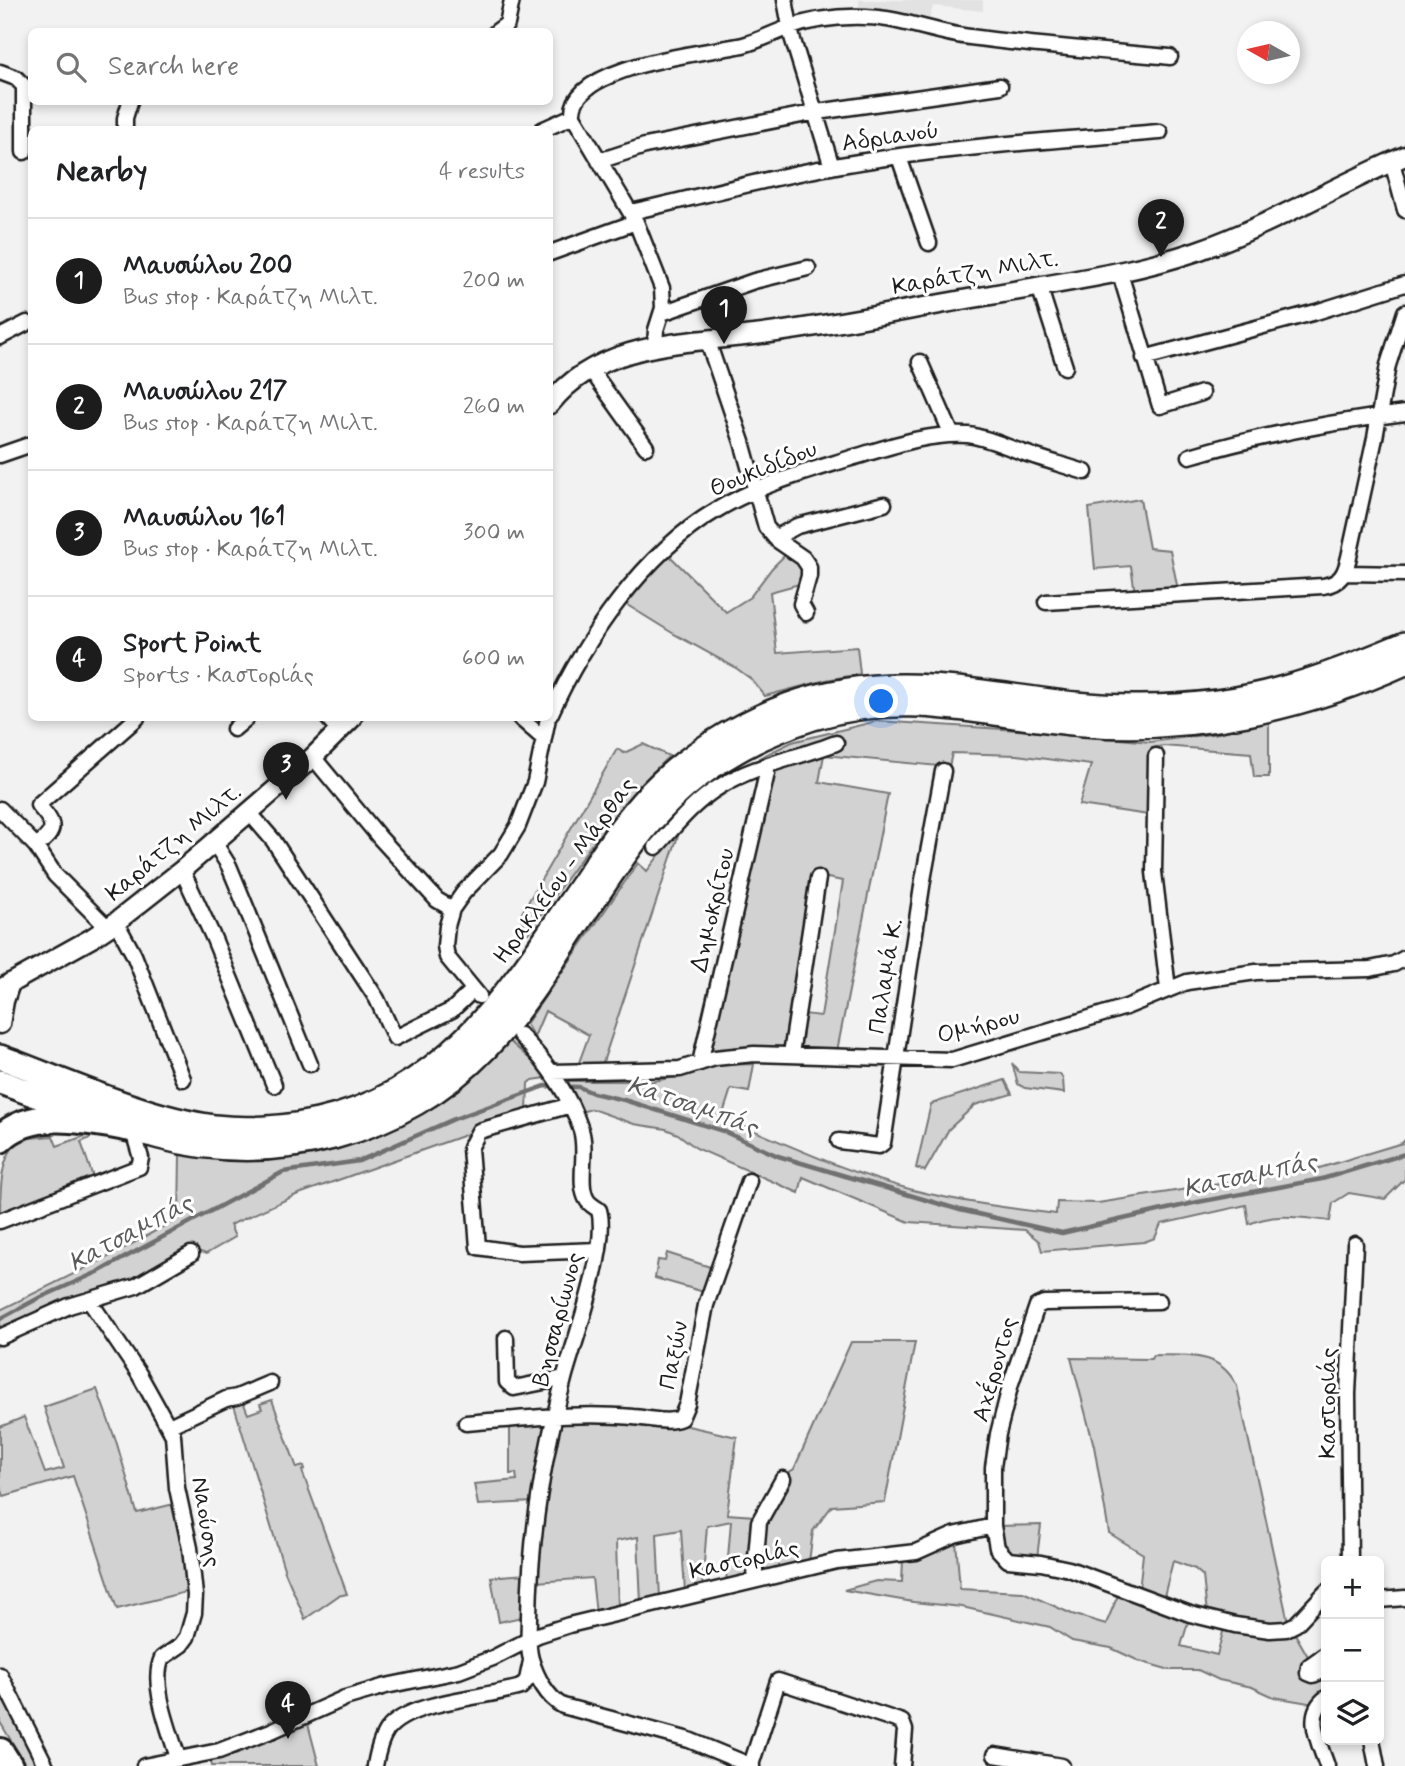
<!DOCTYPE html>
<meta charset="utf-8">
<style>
body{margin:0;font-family:Mynerve,sans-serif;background:#f6f6f6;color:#202124}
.controls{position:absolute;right:21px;bottom:21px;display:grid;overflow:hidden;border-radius:10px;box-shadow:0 4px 10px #0003}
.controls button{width:63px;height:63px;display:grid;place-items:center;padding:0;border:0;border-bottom:2px solid #e0e0e0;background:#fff;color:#202124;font:35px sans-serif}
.compass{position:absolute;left:1237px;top:21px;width:63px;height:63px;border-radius:50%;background:#fff;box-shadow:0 4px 10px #0003;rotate:278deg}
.you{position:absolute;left:882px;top:702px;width:24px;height:24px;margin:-18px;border:5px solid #fff;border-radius:50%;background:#1a73e8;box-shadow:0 0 0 10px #1a73e833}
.badge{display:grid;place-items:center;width:46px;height:46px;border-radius:50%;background:#1c1c1c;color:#fff;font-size:23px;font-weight:700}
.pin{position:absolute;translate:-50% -58px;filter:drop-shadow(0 2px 4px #0008)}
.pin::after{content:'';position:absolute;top:37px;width:24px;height:21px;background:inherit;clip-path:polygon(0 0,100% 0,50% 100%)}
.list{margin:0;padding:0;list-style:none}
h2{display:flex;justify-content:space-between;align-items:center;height:91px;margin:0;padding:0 28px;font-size:30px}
h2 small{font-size:23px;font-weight:400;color:#757577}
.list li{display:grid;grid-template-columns:46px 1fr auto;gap:21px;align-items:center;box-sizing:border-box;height:126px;padding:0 28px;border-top:2px solid #e0e0e0}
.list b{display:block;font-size:26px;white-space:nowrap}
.list p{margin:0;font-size:23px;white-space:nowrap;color:#757577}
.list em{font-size:23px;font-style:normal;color:#757577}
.icon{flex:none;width:38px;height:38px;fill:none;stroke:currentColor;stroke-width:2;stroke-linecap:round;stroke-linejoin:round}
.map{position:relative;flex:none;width:1405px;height:1766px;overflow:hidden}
.search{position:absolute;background:#fff;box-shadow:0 4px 10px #0003;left:28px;top:28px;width:525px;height:77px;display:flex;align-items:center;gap:18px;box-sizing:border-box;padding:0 24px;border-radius:10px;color:#757577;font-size:26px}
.panel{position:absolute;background:#fff;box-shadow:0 4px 10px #0003;left:28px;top:126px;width:525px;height:595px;border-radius:10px}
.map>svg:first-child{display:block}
.built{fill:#e2e2e2}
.green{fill:#d2d2d2;stroke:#777;stroke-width:2}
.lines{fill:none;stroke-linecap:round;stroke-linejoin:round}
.stream{stroke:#707070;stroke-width:4.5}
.minor-casing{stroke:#1c1c1c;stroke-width:19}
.tertiary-casing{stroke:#1c1c1c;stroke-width:23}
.primary-casing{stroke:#1c1c1c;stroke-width:28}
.motorway-casing{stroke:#1c1c1c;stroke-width:32}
.minor{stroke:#fff;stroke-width:14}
.tertiary{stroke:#fff;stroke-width:18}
.primary{stroke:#fff;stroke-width:23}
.motorway{stroke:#fff;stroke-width:26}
.labels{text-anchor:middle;stroke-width:6;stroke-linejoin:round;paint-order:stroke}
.street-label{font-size:24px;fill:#1c1c1c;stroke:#fff}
.water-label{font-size:26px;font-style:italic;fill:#5b5b5b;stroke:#fff}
</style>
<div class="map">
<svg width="1405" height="1766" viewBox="0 0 1405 1766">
<rect width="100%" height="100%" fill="#f2f2f2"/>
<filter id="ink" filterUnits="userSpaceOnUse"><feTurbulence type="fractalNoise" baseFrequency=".0143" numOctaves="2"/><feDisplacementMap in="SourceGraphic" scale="14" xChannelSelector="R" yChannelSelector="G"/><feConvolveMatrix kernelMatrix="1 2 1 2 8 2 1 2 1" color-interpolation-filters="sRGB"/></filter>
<g filter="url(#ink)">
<!-- built -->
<path class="built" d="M859 0H983V11L933 6 930 18 859 7Z"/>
<!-- green -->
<path class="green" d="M1140 499 1149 548 1170 550 1178 590 1135 593 1131 566 1095 569 1089 508Z
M788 552 804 566 803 583 770 592 777 653 857 647 860 674 826 680 765 696 751 679 736 668 674 634 624 603 667 553 726 612 750 597 772 568Z
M1269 720V777H1254L1251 753 1163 746 1151 748 1149 815 1079 805 1091 765 1017 755 952 753 949 767 824 755 819 782 888 794 837 1051H799L804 1014 821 1016 843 881 817 876 786 1050 708 1055 771 777 776 770 842 747 838 739 760 762 759 758 792 742 877 721 1048 732 1150 742 1219 733Z
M643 744 669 756C614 809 572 870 528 933L520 916 617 749 624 753Z
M681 827 601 1068H577L589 1035 545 1011 534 1037 526 1024 638 863 647 871Z
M509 1041 538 1066 546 1078 533 1080 528 1083 527 1112 485 1123 465 1135 296 1195 230 1225 235 1237 206 1254 195 1250 152 1276 0 1334V1310L110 1256 179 1218 180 1154C206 1158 234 1162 260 1161 365 1155 435 1112 509 1041Z
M1012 1063 1019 1072 1060 1074 1063 1079 1064 1093 1025 1088 1018 1084Z
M754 1064 749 1092 731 1089 722 1117C784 1143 847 1173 913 1190 960 1202 1008 1208 1056 1214L1057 1202 1098 1203 1316 1169 1402 1143 1405 1140V1179L1385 1199 1349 1193 1333 1203 1330 1221C1303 1218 1275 1212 1249 1224L1246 1205 1161 1224 1155 1238 1144 1242 1042 1251 1039 1241 1025 1230 909 1222 803 1177 799 1193 696 1148 678 1134 666 1129 634 1124 592 1109 580 1112 568 1081H631L638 1084 686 1075 721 1065Z
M1005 1080 1012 1094 975 1105 949 1129 925 1171 916 1168 931 1104Z
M90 1134V1138L81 1142 94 1180 52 1193 0 1217C0 1190 0 1147 25 1139 34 1137 44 1137 53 1136L57 1146Z
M667 1253 713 1268 704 1292 655 1278 658 1260 665 1261Z
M851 1342H915L885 1502 832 1506 813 1531 809 1562 760 1573 763 1525 788 1473 794 1469Z
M1153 1355C1187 1356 1219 1350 1237 1386L1288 1622 1274 1624 1207 1614 1203 1576 1195 1569 1173 1561 1163 1600 1139 1591 1143 1554 1109 1533 1094 1446 1071 1358 1151 1359Z
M97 1389 117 1444 137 1513 178 1503 190 1591 117 1609 73 1476 4 1496 0 1485V1427L24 1417 45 1473 64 1468 44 1407Z
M242 1399 248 1414 262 1409 260 1404 272 1400 297 1468 304 1466 305 1469 302 1471 347 1594 338 1596 305 1619 285 1572 233 1402Z
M565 1421 679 1424 737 1437 727 1514 755 1516 749 1576 726 1582 731 1521 707 1526 702 1588 685 1592 681 1530 657 1534 660 1599 641 1603 638 1537 616 1541 618 1608 596 1614 592 1578 536 1582 545 1502 558 1428Z
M544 1423 548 1424 534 1502 478 1505 474 1484 517 1480 516 1473 510 1474V1426Z
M1041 1525 1037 1558C1009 1556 1004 1554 998 1526Z
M956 1541 960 1589 1023 1592 1072 1614 1106 1624 1118 1595 1189 1619 1181 1646 1217 1655 1224 1628 1294 1632 1310 1660 1326 1673V1694L1314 1704 1274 1697 1252 1687 1219 1680 1198 1670H1170L1139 1661 1111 1648 1072 1641 1050 1627 962 1607 913 1602 844 1590 876 1581 902 1582 903 1560Z
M525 1574 522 1617 499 1622 491 1577Z
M0 1683 43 1766H26L0 1722Z
M308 1724 319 1766H212L210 1757Z"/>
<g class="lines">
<!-- stream -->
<path class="stream" d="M0 1319 37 1299 98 1272 283 1172 359 1161 454 1119 545 1086 579 1087 593 1093 624 1100 723 1131 778 1156 960 1210 1062 1233 1198 1202 1322 1179 1405 1154"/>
<!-- minor casing -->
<g class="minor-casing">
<path id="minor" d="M785 0 792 37 832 167
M496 32 507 24 512 0
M0 72 16 78 24 86V152
M125 130V118L130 102
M542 130 573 116
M899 157 929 243
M599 161 645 146 817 112 1000 86
M1392 162 1405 210
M631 212C707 195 782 174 859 162 958 146 1060 140 1160 132
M550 253 636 222
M1119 270 1160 406 1202 393
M1039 286 1065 367
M662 313 754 281 808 268
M0 337 27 323
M707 339 742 442 766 527 777 540 803 558 809 567V576L801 604 806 613
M655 345 656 330 663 308 662 288 636 222 573 116C568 65 708 53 743 45 759 41 773 33 788 28 813 19 840 16 866 17 902 18 935 33 970 37 1036 46 1104 51 1170 57
M1144 358 1316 312 1405 284
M920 362 952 435
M591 370 646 447
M0 455 32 444
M1190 456C1261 435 1331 422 1405 413
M775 538 797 526 884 504
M1345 573 1405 574
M1046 602 1323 586C1341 583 1345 574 1349 557L1375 438 1388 365 1405 312
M550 715C584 640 643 554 715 511 756 486 803 473 848 459 886 448 928 432 968 435 985 437 1002 445 1019 451 1041 459 1063 465 1085 472
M328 718 339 731
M520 718 543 738
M234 729 247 718
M1156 756 1154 872 1168 989
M313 757 380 838 437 900 452 909
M0 809 36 846 55 875 108 928
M248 811 273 840 377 999 395 1038 452 1010 473 990
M214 842 229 866 239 890 310 1064
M36 846C58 830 55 824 38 805L137 718
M656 847C675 826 694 802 719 787 754 765 798 758 836 743
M182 870 214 939 274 1085
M116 922 134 955 183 1079
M479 996 447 957 445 946 447 926 452 909 464 892 501 854 518 826 535 782 548 718
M520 1035C547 1063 569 1093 581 1130 588 1152 577 1184 587 1200 590 1205 595 1207 599 1210 609 1246 576 1336 565 1375 544 1453 530 1537 529 1617 529 1631 527 1646 531 1659 536 1676 547 1698 563 1706L689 1740 752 1766
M791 1054 818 878
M700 1063 767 773 765 767
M552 1072 680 1069 715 1058 754 1054 952 1060 1126 1007 1187 982 1256 972 1370 969 1394 964 1405 958
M571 1105 479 1131 470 1148 478 1247 519 1253 599 1250
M839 1141 879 1146 883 1143 923 880 943 771
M0 1221 139 1167 141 1158 132 1128
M89 1300 139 1374 173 1435 177 1488 190 1548 195 1595 194 1613 187 1637 181 1645 162 1658C150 1684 170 1731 178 1758
M0 1337 69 1306 136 1286 191 1254
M506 1338 507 1382 514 1388 564 1378
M466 1423C522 1419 577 1412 633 1417 648 1418 667 1424 681 1418L687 1404 706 1305 749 1181
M169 1426 226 1399 237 1397 270 1383
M993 1526V1467L998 1434 1011 1383 1037 1306 1044 1303 1159 1301
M1350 1561 1348 1394 1355 1244
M754 1580 759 1522 783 1479
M1379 1600 1405 1598
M1326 1654 1309 1666 1308 1673 1313 1675 1326 1670
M0 1675 46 1766
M1326 1698C1303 1715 1320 1744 1327 1766
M1372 1740 1377 1766
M995 1755 1062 1766
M751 1765 778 1681 902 1722 905 1730 902 1766
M144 1766 219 1751 271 1731 345 1698 386 1686 459 1671 493 1658 538 1635 569 1625 837 1561 916 1552 954 1535 993 1526 997 1548 1008 1560 1041 1563 1069 1569 1190 1614 1235 1625 1270 1630 1286 1629 1296 1624 1326 1592
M375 1766C377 1754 380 1740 387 1730 410 1700 486 1698 521 1687L527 1680 531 1661"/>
</g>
<!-- tertiary casing -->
<g class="tertiary-casing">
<path id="tertiary" d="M550 404C598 342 684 343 754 335 832 326 908 309 985 296 1055 283 1130 274 1197 251 1269 226 1335 186 1405 156
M0 989 92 938 116 922 182 870 313 757 352 718
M0 1024 4 1001 10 983"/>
</g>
<!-- primary casing -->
<g class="primary-casing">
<path id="primary" d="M0 1057C65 1081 146 1118 214 1127 249 1131 285 1128 318 1121 451 1092 515 983 585 880 603 853 621 826 642 802 681 758 735 725 789 705 914 660 1017 709 1140 707 1187 707 1239 701 1284 688 1325 677 1366 660 1405 644
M0 1082C53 1101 106 1123 160 1137 274 1168 403 1135 486 1048 528 1005 560 948 595 898 613 872 630 845 652 820 694 771 751 738 813 718 910 688 988 717 1084 724 1194 733 1305 708 1405 663"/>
</g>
<!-- motorway casing -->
<g class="motorway-casing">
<path id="motorway" d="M0 1139C33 1106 91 1121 132 1128
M0 1752 9 1766"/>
</g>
<!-- minor -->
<use href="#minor" class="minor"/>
<!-- tertiary -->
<use href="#tertiary" class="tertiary"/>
<!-- primary -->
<use href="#primary" class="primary"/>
<!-- motorway -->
<use href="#motorway" class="motorway"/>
</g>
</g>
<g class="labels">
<!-- street labels -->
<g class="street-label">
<text transform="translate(890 136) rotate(-8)" y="8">Αδριανού</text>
<text transform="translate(975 272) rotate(-10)" y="8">Καράτζη Μιλτ.</text>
<text transform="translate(763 468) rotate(-22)" y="8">Θουκιδίδου</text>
<text transform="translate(173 842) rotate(-40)" y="8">Καράτζη Μιλτ.</text>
<text transform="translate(564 870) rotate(-54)" y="8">Ηρακλείου - Μάρθας</text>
<text transform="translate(712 910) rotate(-77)" y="8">Δημοκρίτου</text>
<text transform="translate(885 976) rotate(-81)" y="8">Παλαμά Κ.</text>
<text transform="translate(978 1025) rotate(-14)" y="8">Ομήρου</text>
<text transform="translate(557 1319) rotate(-75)" y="8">Βησσαρίωνος</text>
<text transform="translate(673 1355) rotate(-79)" y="8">Παξών</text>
<text transform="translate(994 1369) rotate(-74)" y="8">Αχέροντος</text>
<text transform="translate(1327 1403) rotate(-90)" y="8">Καστοριάς</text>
<text transform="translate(207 1522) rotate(81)" y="8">Ναούσης</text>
<text transform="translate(744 1559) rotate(-13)" y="8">Καστοριάς</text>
</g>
<!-- water labels -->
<g class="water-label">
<text transform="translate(693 1105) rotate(19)" y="9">Κατσαμπάς</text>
<text transform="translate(1250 1174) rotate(-12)" y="9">Κατσαμπάς</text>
<text transform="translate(130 1232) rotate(-28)" y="9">Κατσαμπάς</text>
</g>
</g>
</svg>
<div class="controls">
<button>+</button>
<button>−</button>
<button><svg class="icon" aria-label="layers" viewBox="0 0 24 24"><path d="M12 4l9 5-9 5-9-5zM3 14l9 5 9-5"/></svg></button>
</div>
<svg class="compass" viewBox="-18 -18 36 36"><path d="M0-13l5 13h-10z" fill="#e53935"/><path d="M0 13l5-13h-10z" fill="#757577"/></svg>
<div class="you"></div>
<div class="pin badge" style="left:724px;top:344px">1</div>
<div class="pin badge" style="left:1161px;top:257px">2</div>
<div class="pin badge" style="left:286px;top:800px">3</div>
<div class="pin badge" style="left:288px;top:1739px">4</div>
<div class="search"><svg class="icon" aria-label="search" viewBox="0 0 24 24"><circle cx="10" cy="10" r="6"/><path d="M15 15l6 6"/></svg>Search here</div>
<section class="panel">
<h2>Nearby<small>4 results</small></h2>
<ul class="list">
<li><span class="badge">1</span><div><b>Μαυσώλου 200</b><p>Bus stop · Καράτζη Μιλτ.</p></div><em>200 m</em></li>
<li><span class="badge">2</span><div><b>Μαυσώλου 217</b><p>Bus stop · Καράτζη Μιλτ.</p></div><em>260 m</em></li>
<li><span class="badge">3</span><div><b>Μαυσώλου 161</b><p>Bus stop · Καράτζη Μιλτ.</p></div><em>300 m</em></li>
<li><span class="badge">4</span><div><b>Sport Point</b><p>Sports · Καστοριάς</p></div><em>600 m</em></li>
</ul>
</section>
</div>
